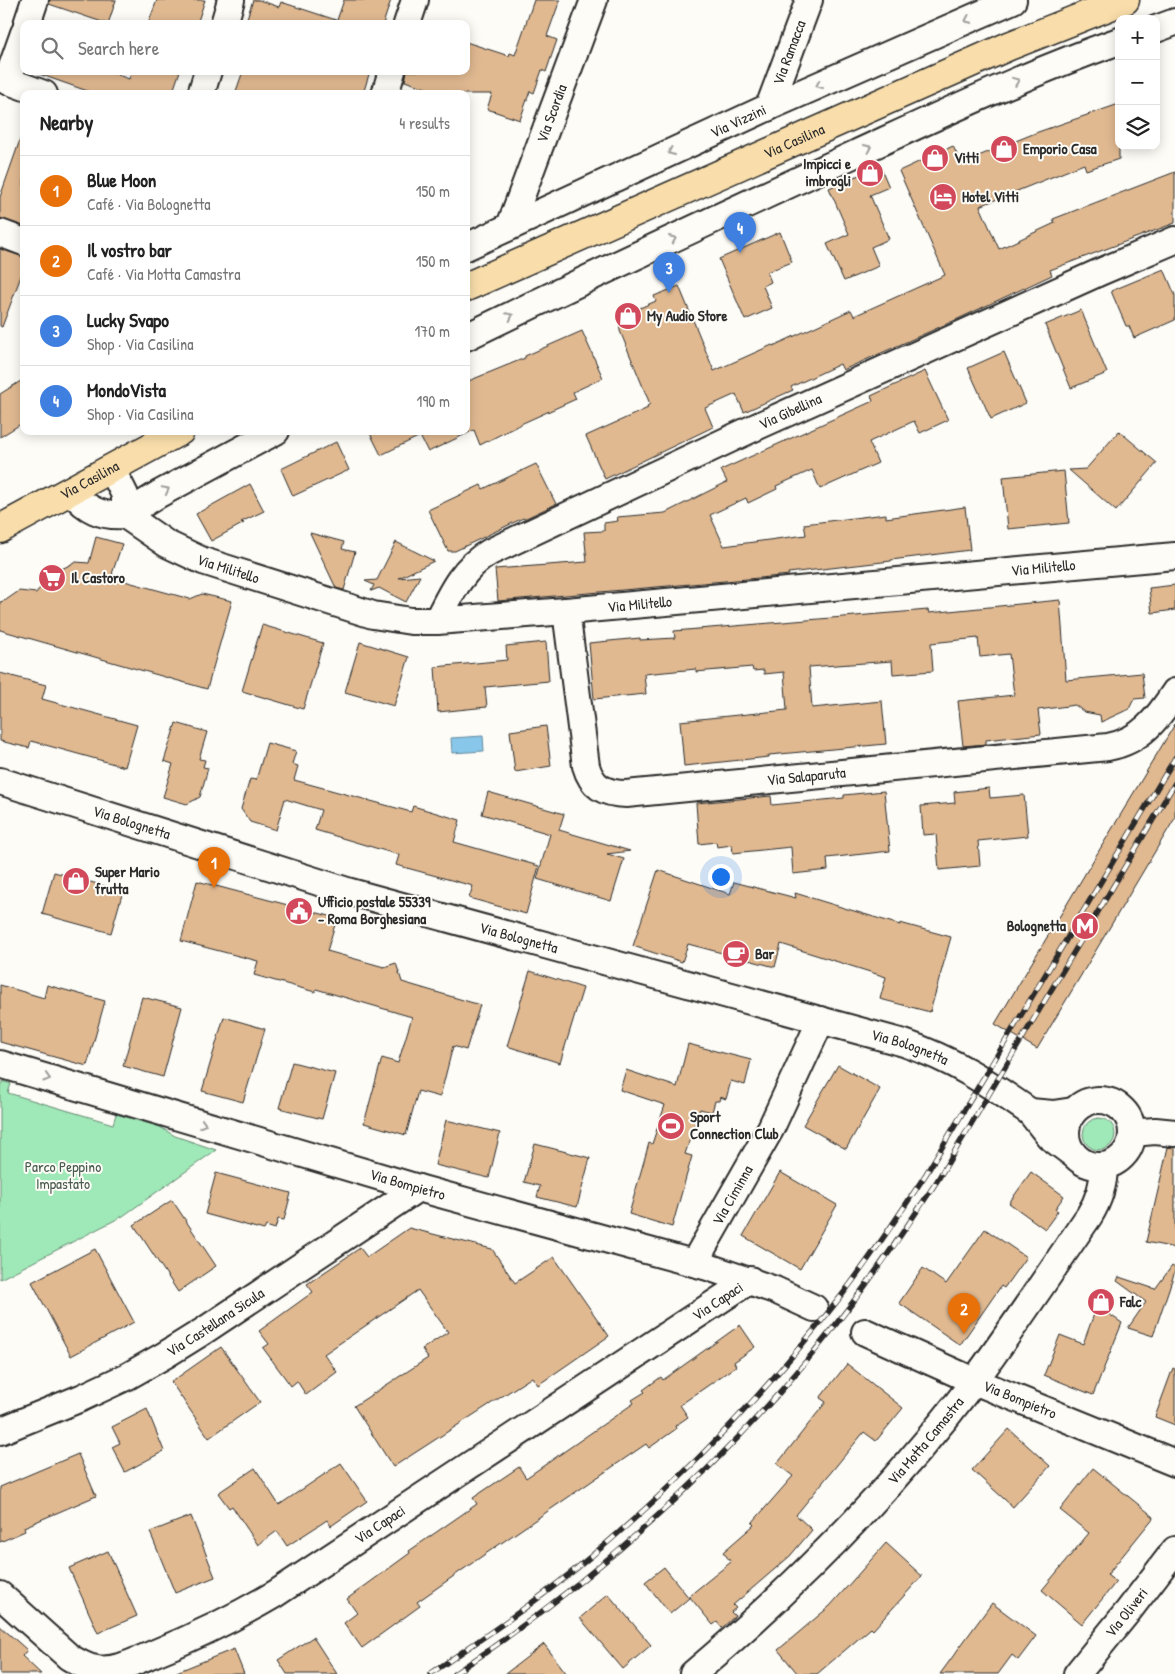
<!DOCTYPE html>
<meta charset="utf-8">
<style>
body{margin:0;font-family:"Patrick Hand",sans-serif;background:#f2f2f2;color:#222}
.controls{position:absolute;right:15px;top:15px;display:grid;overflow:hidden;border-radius:10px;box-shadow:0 2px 12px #0003}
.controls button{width:45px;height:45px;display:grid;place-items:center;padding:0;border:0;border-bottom:1px solid #e0e0e0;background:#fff;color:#222;font:25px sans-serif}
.you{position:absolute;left:720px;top:876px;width:18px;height:18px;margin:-12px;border:4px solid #fff;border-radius:50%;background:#1a73e8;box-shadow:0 0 0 8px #1a73e833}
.badge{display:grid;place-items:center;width:32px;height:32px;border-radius:50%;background:#d1495b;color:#fff;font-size:16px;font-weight:700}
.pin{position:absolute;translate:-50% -41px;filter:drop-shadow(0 1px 2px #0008)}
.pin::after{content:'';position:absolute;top:26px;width:18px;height:15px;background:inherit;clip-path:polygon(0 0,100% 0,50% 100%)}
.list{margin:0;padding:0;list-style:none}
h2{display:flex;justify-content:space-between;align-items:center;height:65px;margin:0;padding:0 20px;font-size:21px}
h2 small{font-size:16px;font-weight:400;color:#767676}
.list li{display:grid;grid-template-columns:32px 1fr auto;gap:15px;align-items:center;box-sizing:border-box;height:70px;padding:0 20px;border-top:1px solid #e0e0e0}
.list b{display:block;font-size:19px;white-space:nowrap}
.list p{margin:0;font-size:16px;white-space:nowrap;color:#767676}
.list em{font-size:16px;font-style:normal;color:#767676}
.icon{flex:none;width:28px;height:28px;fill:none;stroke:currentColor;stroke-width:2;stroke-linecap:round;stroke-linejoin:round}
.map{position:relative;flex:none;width:1175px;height:1674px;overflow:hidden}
.search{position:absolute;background:#fff;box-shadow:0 2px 12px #0003;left:20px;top:20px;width:450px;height:55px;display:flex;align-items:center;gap:12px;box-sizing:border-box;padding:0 18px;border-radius:10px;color:#767676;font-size:19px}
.panel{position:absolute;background:#fff;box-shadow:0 2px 12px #0003;left:20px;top:90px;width:450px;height:345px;border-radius:10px}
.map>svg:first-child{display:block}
.green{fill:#9fe8b7;stroke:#658a71}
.water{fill:#88c7e9;stroke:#63899d}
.building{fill:#e0b991;stroke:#2b2b2b}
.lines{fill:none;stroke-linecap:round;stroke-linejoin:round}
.minor-casing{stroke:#2b2b2b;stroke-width:30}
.major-casing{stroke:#2b2b2b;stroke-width:31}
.minor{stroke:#fdfcf7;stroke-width:26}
.major{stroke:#f9deab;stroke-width:28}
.rail-casing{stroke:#2b2b2b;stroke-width:5.5}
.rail{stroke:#fdfcf7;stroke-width:4;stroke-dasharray:11;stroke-linecap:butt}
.oneway{stroke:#9e9e9b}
.labels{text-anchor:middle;stroke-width:4;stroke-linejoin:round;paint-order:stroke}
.street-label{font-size:15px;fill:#2b2b2b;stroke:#fdfcf7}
.poi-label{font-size:15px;font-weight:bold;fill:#2b2b2b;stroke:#fdfcf7;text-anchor:start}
.park-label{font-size:15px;fill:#485a4e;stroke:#fdfcf7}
</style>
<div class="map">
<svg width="1175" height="1674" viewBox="0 0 1175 1674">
<rect width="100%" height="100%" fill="#fdfcf7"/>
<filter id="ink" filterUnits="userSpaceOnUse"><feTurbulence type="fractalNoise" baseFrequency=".02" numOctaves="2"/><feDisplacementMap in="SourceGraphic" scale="10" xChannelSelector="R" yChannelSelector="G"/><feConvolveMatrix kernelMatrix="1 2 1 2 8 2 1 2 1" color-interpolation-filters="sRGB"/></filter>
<g filter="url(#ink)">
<!-- green -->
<path class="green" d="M3 1081 11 1084 8 1093 113 1124 116 1114 160 1127 175 1136 216 1150 123 1216 0 1279V1087Z
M1083 1134a16 16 0 1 1 32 0a16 16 0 1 1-32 0Z"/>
<!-- water -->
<path class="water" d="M483 736 484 751 452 753 451 738Z"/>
<!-- building -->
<path class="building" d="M50 0H116L108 24 49 4Z
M157 0H205L197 24H148Z
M253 0H259L279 7 281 2 336 20V23L344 0H391L383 24H245Z
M534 0H560L547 36 557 40 546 72 542 70 534 93 530 91 520 120 487 109 492 94H443L405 81 407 71H466V42L509 56 510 53 515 55Z
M40 71H107L129 79 132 71H180L172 94H96L39 74Z
M243 71H370L363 94H235Z
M1119 104V159L1086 170 1084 164 980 206 999 249 1055 223 1053 219 1175 172V223L1050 270 1052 275 960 318 843 370 840 364 791 387 793 390 744 412 736 394 705 408 713 427 605 479 586 436 648 408 647 406 650 404 620 331 619 317 656 301 654 296 679 286 714 371 772 345 773 346 851 310 854 316 945 275 899 171 953 146 961 163 1038 132Z
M21 137 24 138V226L0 218V197Z
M880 166 889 187 870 195 889 239 871 247 879 266 844 281 827 244 849 234 829 188Z
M780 232 792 262 767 272 771 282 763 286 772 308 745 320 719 259Z
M0 249 24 257V268L2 327 0 326Z
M1164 269 1175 295V320L1134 338 1129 326H1126L1111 291Z
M1081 310 1107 373 1071 388 1045 325Z
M582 331 603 378 573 392 576 399 523 423 480 445 474 430 428 452 420 436 381 455 369 431H466V382L525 358V356Z
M1004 352 1026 403 991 419 968 368Z
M925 371 948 420 920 433 914 421 869 442 878 463 820 489 812 470 776 486 777 489 748 503 746 498 710 515 724 546 806 535 804 524 886 514V518L965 507 970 550 891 560V561L788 573 789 575 770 577 498 601 495 569 587 562 584 532 604 531V523L618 521 617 517 665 513 727 482 721 470 873 401 871 396Z
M24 379V422L0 437V394Z
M1119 431 1157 463 1116 511 1069 470 1086 469Z
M336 442 349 470 293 496 281 469Z
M536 464 556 504 524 519 523 518 455 551H448L428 510 481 485 483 489Z
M1064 471 1069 523 1008 529 1003 477Z
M250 484 264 511 241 522 244 523 211 541 196 514Z
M310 533 344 542 342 549 355 552 344 590 336 588Z
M96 537 122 544 112 574 128 582 190 599 202 594 232 601 207 689 0 630V602L6 600 19 591 36 593 51 574 76 562 89 563Z
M396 542 434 561 399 578 420 576 406 602 379 588 371 591 374 585 365 581 377 580Z
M1175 585V610L1152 613 1149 588Z
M1060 600 1066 680 1142 673 1145 698 1134 699 1129 709 1101 722 1100 715 1084 712 1075 705 1038 710 1041 734 986 740V744L963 746 958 701 1014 695 1009 654 980 657 978 638 931 643 933 671 893 674 892 661 809 667 812 708 882 701 886 744 769 755V757L684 766 680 721 787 710 784 672 764 674V670L753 671 752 667 696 672V669L644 674 646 694 594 699 589 643 640 638V640L675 638 674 631 928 610 929 613Z
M262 625 323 643 303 709 242 691Z
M360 642 409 657 394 706 345 692Z
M546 642 549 681 485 687 487 707 438 712 435 667 507 660 506 646Z
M0 673 46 685 42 699 137 725 125 767 31 741 29 748 0 741Z
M176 723 207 732 199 759 205 760 203 767 208 768 200 797 187 804 163 797 173 764 164 761Z
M1175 724V818L1037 1049 995 1024Z
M546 726 551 766 515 772 510 731Z
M267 743 296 751 292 764 298 766 294 780 411 812 413 806 460 820 454 842 539 866 526 914 469 898 473 886 396 865 399 855 315 830 321 810 285 799 276 830 250 822 241 809 250 779 256 780Z
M989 788 990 798 1024 795 1028 836 978 841 980 866 939 870 936 834 923 835 921 806 955 803 954 792Z
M884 791 890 851 827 858 828 870 793 874 791 847 733 853 732 845 717 847 716 842 699 844 696 803 771 796 772 805 844 798V795Z
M488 792 564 814 559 830 630 851 607 854 624 859 611 901 537 879 550 834 482 814Z
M658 870 730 894 734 882 796 898 795 893 900 925V923L951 937 930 1012 880 999 886 977 781 944 775 967 688 944 682 962 633 946Z
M54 872 123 891 111 933 42 914Z
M197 881 337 918 327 951 384 967 396 963 402 982 480 1005 466 1050 453 1046 440 1097 418 1091 406 1135 364 1123 382 1058 398 1063 412 1017 316 989 315 992 254 975 258 961 181 941Z
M530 971 583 988 560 1063 507 1046Z
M0 985 44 998 47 985 105 1001 87 1066 0 1042Z
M142 997 182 1007 163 1077 123 1066Z
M224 1017 265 1029 243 1102 202 1091Z
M688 1044 751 1060 745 1085 731 1081 726 1099 720 1097 719 1101H715L712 1112 700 1109 685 1154 692 1156 672 1227 629 1214 649 1143 652 1144 665 1105 620 1090 626 1070 677 1087Z
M292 1062 335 1073 322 1119 279 1108Z
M838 1065 880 1089 846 1149 803 1125Z
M446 1120 500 1133 489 1178 435 1165Z
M535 1144 590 1158 577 1207 537 1197 540 1186 524 1182Z
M1168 1147 1175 1148V1248L1146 1242Z
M780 1172 837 1205 800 1269 743 1236Z
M1031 1172 1064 1196 1055 1209 1058 1211 1045 1229 1009 1203Z
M216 1173 291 1193 284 1220 278 1219 275 1229 266 1226 264 1230 205 1214Z
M172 1200 216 1266 178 1292 134 1225Z
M409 1228 492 1249 515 1283 554 1257 609 1336 538 1385 532 1377 393 1467 354 1406 428 1358 422 1349 448 1332 418 1290 324 1354 337 1372 306 1395 297 1381 291 1386 263 1348 269 1344 259 1331 313 1292 307 1284 360 1248 367 1257Z
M985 1229 1026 1257 1004 1288 1001 1286 960 1345 899 1303 923 1268 946 1284Z
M95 1249 134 1322 71 1356 32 1282Z
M1172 1266 1175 1268V1271L1153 1336 1128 1328 1146 1302 1117 1281 1119 1277 1155 1289Z
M1097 1306 1122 1323 1093 1395 1044 1375 1060 1335 1083 1344Z
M740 1325 755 1347 734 1362 736 1366 680 1405 688 1417 675 1426 676 1429 649 1448 646 1444 478 1559 417 1602 420 1606 362 1648 344 1623 357 1613 347 1599 410 1553 409 1551 477 1504 473 1498 519 1467 526 1478 634 1403 632 1400 645 1392 643 1390 661 1377 663 1380Z
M221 1347 260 1402 209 1438 171 1382Z
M847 1364 903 1408 876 1441 864 1432 796 1515 812 1530 790 1556 733 1605 736 1608 731 1612 735 1616 722 1628 717 1622 713 1625 689 1596 731 1562 723 1552 754 1525 752 1523 793 1476 777 1464 826 1402 820 1398Z
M1173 1368 1175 1369V1425L1155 1417Z
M147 1409 164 1451 125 1472 112 1447 120 1443 112 1427Z
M1009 1429 1050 1466 1013 1507 972 1470Z
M78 1454 96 1496 24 1527 25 1531 0 1542V1487Z
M341 1463 367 1501 331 1526 327 1520 287 1546 277 1531 258 1545 232 1506 229 1508 218 1493 255 1468 279 1505Z
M1093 1468 1154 1517 1107 1575 1116 1582 1082 1624 1042 1590 1089 1533 1060 1510Z
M191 1516 215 1577 175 1593 150 1532Z
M886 1543 922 1576 873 1630 871 1628 817 1674H798L778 1650 830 1606Z
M108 1551 137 1616 98 1633 69 1568Z
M664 1567 689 1598 670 1614 645 1582Z
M608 1594 651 1645 623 1669 580 1618Z
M992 1603 1036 1636 1018 1660 1012 1655 998 1674H940Z
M0 1626 27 1650 22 1656 41 1674H0Z
M313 1637 337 1674H287L278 1660Z
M544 1644 567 1674H505Z
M234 1649 244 1674H174V1673Z"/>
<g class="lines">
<!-- minor casing -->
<g class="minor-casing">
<g id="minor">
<path d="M27 24 35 0"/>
<path d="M224 24 231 0"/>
<path d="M407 24 415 0"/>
<path d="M1156 29 1175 22"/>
<path d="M0 78 44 94"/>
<path d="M7 81 24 33"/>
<path d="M201 94 208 71"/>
<path d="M385 94 392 71"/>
<path id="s1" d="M769 107 809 0"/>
<path id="s2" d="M510 226 594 0"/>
<path d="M0 233 24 242"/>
<path id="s3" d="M466 247 769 107 1013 0"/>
<path d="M466 337C595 274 725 214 855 154 942 114 1028 73 1119 41"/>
<path id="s4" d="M276 431 159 494 125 515 167 544 203 561 373 615 411 621H437L566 611 1175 556"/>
<path d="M72 491C84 509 103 517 125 515V495L112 469"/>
<path id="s5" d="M566 611 586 766C592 787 605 794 626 794L1108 747C1141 741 1158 718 1175 692"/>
<path id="s6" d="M437 621C451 593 462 568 490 552L758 426 1100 272 1175 240"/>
<path id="s7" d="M0 781 347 891 904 1043C954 1060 987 1082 1030 1112"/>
<path id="s8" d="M0 1064 418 1188 708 1267 775 1290 814 1308"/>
<circle cx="1099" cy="1133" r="33"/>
<path d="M1132 1133 1155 1131 1175 1133"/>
<path d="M1073 1154 1049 1136 1030 1112 1053 1114 1073 1111"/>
<path id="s9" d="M694 1263 771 1128 821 1020"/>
<path id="s10" d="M865 1332 974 1381 1175 1463"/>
<path id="s11" d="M0 1431 81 1398 128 1376 165 1355 202 1332 418 1188"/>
<path id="s12" d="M0 1595 69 1657C77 1662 87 1668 97 1669 116 1672 138 1660 155 1653 197 1636 236 1617 275 1594L750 1280"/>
<path id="s13" d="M693 1674C796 1586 893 1489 975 1380 1014 1327 1051 1271 1089 1216 1099 1200 1104 1185 1104 1166"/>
<path id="s14" d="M1077 1674 1129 1610 1175 1550"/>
</g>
</g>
<!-- major casing -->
<g class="major-casing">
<g id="major">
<path id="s15" d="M466 287 1009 46 1125 0"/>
<path id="s16" d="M0 529 180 431"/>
</g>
</g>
<!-- minor -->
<use href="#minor" class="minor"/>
<!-- major -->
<use href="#major" class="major"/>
<!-- rail casing -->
<g class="rail-casing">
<path id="rail" d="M430 1674C480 1640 530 1606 577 1568 675 1488 764 1395 842 1295 872 1256 899 1215 926 1174L1175 758
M454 1674C605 1573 744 1448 853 1302 883 1263 910 1222 937 1181L1175 783"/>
</g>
<!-- rail -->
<use href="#rail" class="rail"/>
</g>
<!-- one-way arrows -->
<defs><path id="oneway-chevron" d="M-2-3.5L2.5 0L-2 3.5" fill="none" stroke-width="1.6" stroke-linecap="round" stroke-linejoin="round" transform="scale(1.25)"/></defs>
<g class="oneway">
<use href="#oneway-chevron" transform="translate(968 20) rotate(156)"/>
<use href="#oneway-chevron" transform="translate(1016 81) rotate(-22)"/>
<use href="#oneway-chevron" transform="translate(819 85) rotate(156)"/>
<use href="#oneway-chevron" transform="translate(868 148) rotate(-25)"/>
<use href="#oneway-chevron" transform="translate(671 152) rotate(155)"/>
<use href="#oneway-chevron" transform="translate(673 239) rotate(-25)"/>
<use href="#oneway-chevron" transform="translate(510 316) rotate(-26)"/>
<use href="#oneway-chevron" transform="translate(166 490) rotate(-28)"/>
<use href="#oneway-chevron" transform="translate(47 1078) rotate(17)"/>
<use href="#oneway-chevron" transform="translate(203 1124) rotate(17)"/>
</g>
</g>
<!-- icons -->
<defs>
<g id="shop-disc" transform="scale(1.4375)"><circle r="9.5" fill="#d1495b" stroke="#fdfcf7"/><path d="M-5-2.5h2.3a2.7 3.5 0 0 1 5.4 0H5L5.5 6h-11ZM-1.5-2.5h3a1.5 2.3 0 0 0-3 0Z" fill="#fff"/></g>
<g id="hotel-disc" transform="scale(1.4375)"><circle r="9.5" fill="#d1495b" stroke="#fdfcf7"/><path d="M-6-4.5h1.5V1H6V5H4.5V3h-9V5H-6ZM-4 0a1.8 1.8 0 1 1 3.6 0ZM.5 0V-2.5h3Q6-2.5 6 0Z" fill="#fff"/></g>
<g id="supermarket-disc" transform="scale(1.4375)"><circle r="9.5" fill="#d1495b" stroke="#fdfcf7"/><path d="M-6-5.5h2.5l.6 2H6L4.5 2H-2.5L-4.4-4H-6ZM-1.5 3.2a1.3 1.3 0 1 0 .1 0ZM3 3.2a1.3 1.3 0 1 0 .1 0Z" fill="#fff"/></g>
<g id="civic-disc" transform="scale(1.4375)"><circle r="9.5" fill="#d1495b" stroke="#fdfcf7"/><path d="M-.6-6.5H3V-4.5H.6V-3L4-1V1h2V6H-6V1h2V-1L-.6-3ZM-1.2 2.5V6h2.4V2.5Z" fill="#fff"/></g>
<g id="metro-disc" transform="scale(1.4375)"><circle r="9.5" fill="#d1495b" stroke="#fdfcf7"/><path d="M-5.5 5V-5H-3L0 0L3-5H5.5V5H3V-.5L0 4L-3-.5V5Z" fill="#fff"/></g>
<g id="cafe-disc" transform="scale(1.4375)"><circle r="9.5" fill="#d1495b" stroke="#fdfcf7"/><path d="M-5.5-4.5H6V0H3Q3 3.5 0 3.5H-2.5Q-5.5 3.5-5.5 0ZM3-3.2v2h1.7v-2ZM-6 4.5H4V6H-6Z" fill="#fff"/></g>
<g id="stadium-disc" transform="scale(1.4375)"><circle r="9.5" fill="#d1495b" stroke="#fdfcf7"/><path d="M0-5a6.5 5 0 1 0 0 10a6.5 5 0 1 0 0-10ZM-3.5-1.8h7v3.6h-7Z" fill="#fff"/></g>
</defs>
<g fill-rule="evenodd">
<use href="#shop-disc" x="1004" y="149"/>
<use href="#shop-disc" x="935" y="158"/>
<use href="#shop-disc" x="870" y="173"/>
<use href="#hotel-disc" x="943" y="197"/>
<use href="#shop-disc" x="628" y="316"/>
<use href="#supermarket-disc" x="52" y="578"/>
<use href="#shop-disc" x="76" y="881"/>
<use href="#civic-disc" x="299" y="911"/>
<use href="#metro-disc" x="1085" y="926"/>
<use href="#cafe-disc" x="736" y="954"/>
<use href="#stadium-disc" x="671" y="1126"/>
<use href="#shop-disc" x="1101" y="1302"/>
</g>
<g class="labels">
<!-- street labels -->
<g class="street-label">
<text dy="5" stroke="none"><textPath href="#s1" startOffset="58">Via Ramacca</textPath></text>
<text dy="5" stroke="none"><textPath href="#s2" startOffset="120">Via Scordia</textPath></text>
<text dy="5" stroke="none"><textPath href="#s3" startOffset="300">Via Vizzini</textPath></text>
<text dy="5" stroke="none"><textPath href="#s15" startOffset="359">Via Casilina</textPath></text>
<text dy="5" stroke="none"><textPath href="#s6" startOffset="420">Via Gibellina</textPath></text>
<text dy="5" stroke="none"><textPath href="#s16" startOffset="102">Via Casilina</textPath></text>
<text dy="5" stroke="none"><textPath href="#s4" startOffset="1115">Via Militello</textPath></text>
<text dy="5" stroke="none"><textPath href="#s4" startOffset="290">Via Militello</textPath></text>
<text dy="5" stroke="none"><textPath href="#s4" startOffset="710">Via Militello</textPath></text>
<text dy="5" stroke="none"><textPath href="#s5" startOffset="391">Via Salaparuta</textPath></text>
<text dy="5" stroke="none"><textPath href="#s7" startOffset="138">Via Bolognetta</textPath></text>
<text dy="5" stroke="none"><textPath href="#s7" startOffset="542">Via Bolognetta</textPath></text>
<text dy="5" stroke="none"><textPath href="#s7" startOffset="948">Via Bolognetta</textPath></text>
<text dy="5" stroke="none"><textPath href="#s8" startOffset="425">Via Bompietro</textPath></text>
<text dy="5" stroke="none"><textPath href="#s9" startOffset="78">Via Ciminna</textPath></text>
<text dy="5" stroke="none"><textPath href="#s12" startOffset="849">Via Capaci</textPath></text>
<text dy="5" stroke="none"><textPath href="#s11" startOffset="242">Via Castellana Sicula</textPath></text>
<text dy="5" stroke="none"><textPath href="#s10" startOffset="169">Via Bompietro</textPath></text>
<text dy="5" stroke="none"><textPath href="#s13" startOffset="330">Via Motta Camastra</textPath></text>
<text dy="5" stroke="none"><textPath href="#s12" startOffset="444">Via Capaci</textPath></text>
<text dy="5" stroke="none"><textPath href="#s14" startOffset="79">Via Oliveri</textPath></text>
</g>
<!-- poi labels -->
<g class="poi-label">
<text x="1023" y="154">Emporio Casa</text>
<text x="954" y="163">Vitti</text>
<text x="851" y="169" text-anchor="end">Impicci e<tspan x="851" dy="17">imbrogli</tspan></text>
<text x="962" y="202">Hotel Vitti</text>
<text x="647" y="321">My Audio Store</text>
<text x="71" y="583">Il Castoro</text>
<text x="95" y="877">Super Mario<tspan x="95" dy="17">frutta</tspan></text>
<text x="318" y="907">Ufficio postale 55339<tspan x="318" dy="17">– Roma Borghesiana</tspan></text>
<text x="1066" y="931" text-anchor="end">Bolognetta</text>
<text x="755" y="959">Bar</text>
<text x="690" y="1122">Sport<tspan x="690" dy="17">Connection Club</tspan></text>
<text x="1120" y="1307">Falc</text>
</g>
<!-- park labels -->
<g class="park-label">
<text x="63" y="1172">Parco Peppino<tspan x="63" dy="17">Impastato</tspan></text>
</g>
</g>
</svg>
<div class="controls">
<button>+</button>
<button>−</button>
<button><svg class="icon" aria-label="layers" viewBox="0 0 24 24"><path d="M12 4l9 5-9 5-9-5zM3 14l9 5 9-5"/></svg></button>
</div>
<div class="you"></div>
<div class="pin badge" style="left:214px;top:888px;background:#e8710a">1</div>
<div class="pin badge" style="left:964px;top:1334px;background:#e8710a">2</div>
<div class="pin badge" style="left:669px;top:293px;background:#3f7fe0">3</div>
<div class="pin badge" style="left:740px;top:253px;background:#3f7fe0">4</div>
<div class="search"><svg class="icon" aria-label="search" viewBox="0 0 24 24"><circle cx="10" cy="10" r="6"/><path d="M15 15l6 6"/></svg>Search here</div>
<section class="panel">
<h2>Nearby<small>4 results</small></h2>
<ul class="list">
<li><span class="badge" style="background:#e8710a">1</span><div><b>Blue Moon</b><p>Café · Via Bolognetta</p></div><em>150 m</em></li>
<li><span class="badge" style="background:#e8710a">2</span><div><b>Il vostro bar</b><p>Café · Via Motta Camastra</p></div><em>150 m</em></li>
<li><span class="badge" style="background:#3f7fe0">3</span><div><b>Lucky Svapo</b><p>Shop · Via Casilina</p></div><em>170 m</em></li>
<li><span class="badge" style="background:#3f7fe0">4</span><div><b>MondoVista</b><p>Shop · Via Casilina</p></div><em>190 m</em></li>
</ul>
</section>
</div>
